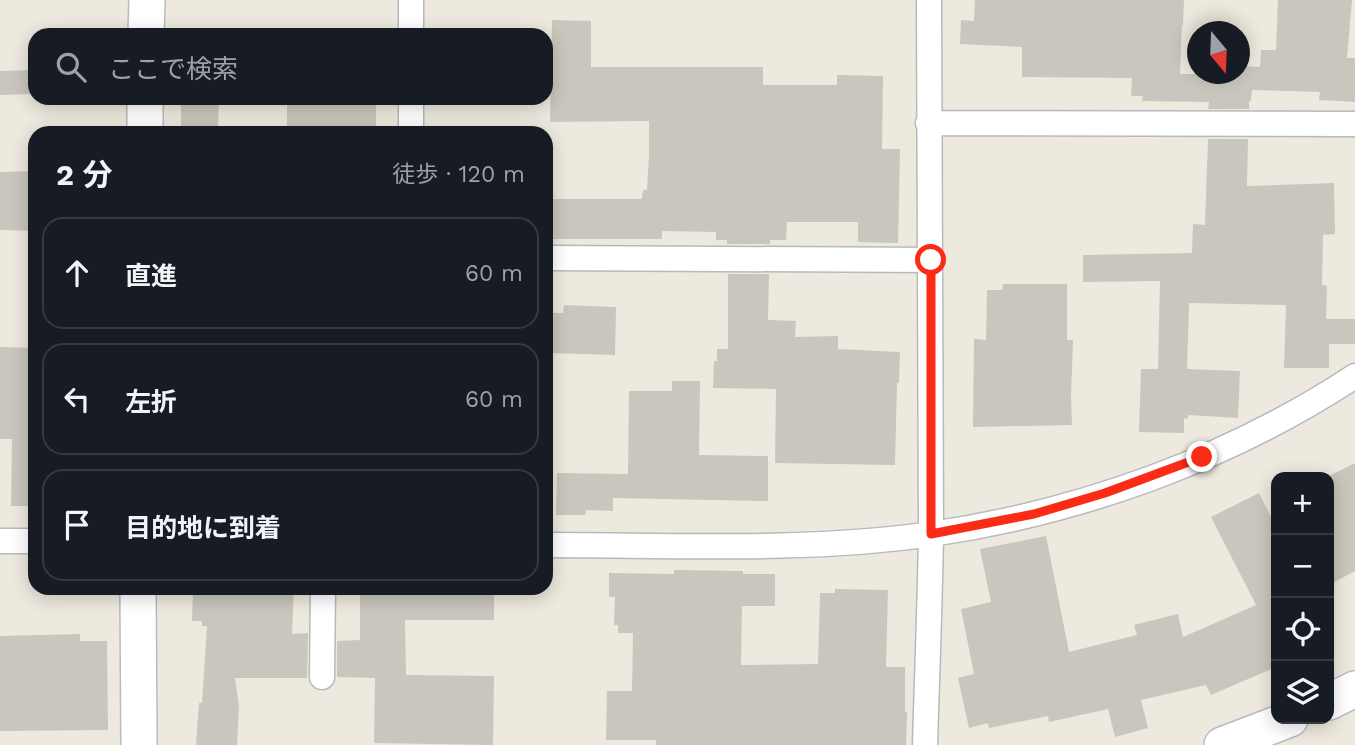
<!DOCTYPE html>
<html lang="ja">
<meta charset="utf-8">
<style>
body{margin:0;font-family:"Work Sans","Noto Sans JP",sans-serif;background:#242831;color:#f1f3f6}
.controls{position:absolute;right:21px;bottom:21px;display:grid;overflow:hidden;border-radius:14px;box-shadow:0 4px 18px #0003}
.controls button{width:63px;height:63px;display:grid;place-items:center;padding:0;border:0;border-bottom:2px solid #363941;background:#171b24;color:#f1f3f6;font:35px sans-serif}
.compass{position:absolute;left:1187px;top:21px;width:63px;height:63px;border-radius:50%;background:#171b24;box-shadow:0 4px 18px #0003;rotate:161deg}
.stop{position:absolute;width:21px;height:21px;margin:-16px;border:5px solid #fa2c16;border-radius:50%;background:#fff}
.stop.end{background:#fa2c16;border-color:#fff;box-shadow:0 2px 7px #0008}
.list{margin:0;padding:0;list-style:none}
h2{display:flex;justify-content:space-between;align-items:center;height:91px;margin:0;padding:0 28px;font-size:30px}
h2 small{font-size:23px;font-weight:400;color:#9ea1a6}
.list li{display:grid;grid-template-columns:46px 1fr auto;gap:21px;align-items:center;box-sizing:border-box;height:112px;margin:0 14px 14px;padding:0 14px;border:2px solid #363941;border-radius:21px}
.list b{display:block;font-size:26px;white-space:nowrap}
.list em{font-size:23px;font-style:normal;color:#9ea1a6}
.icon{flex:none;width:38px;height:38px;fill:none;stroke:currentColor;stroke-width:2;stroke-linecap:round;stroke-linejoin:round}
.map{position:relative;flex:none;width:1355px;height:745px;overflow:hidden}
.search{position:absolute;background:#171b24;box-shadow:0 4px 18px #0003;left:28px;top:28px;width:525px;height:77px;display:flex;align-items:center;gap:18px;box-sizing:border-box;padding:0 24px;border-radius:21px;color:#9ea1a6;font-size:26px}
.panel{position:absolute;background:#171b24;box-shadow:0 4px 18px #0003;left:28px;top:126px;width:525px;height:469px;border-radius:21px}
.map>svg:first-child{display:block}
.building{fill:#c9c6bd}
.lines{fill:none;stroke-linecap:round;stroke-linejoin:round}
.street-casing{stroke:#b6b9bf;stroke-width:27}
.secondary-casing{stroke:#b7bbc2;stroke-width:38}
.street{stroke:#fff;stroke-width:24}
.secondary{stroke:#fff;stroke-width:35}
.route{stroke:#fa2c16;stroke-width:9}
</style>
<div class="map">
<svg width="1355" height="745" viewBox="0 0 1355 745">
<rect width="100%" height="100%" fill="#ede9de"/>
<!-- building -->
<path class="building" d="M975 0H1184L1183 25H1182L1180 74H1240V66L1260 67 1261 50H1276L1278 0H1352L1347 58H1355V102L1319 100 1320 92 1252 90 1251 101H1249V109H1208L1209 102 1142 101 1143 96H1131L1132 78 1022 77V47L960 44 961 20 974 21Z
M552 20 591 21V67H763V85H837V75L883 76 882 149H900L898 243 858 242V222H787L786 240H770V244H727V240H716V232L662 231V239H546V199H642L643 190H647L649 155V121L550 122Z
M35 70V94L0 95V71Z
M181 98H219L218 128H181Z
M376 104V133H287V105Z
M1208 139H1248L1247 186 1334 183 1335 234 1323 235 1322 285 1327 286 1326 319H1355V344H1329V368H1284L1286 305 1189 303 1187 369 1240 371 1238 418 1188 415V418L1184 419V433L1139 432 1141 369H1158L1160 281 1083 282V255L1192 253 1193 224 1205 225Z
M35 171V231L0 230V172Z
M728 274H769L768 320 796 321 795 337 838 336V349L900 352 899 383H897L895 465 775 463 776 389 713 388 714 361H717V349H728Z
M1003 284H1067V340H1073L1071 397 1072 425 973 427 974 339 986 340 987 290H1002Z
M564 305 616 307 615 355 550 353 551 313H563Z
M0 347 35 348V506H11L12 439H0Z
M672 381H700L699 455 768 456V501L613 498V511L586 510 585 515H556L557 473 628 474 629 391H672Z
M1355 463V571L1329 585V476Z
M1259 493 1276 527V667L1211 695 1206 685 1141 700 1148 728 1115 737 1108 709 1049 722 1048 716 989 728 988 723 969 728 958 678 974 674 961 609 991 602 980 549 1046 536 1069 652 1137 635 1134 625 1178 614 1183 637 1256 605 1211 517Z
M674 570 743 571V574H775V606H742L741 665 818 664 820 593H835V589L888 590 886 667H905V712H907L906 745H656V740H606L607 691H632L633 633H618V625H614L615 597H609V573L674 574Z
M193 588H294L292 634 308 633 307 678H235L239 706 237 745H196L199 703H202L207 626H202V621H192Z
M360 588H483L484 592 494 593V620H405L406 675 494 676 493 745 374 743 375 678 337 677V641L360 640Z
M80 634V641H107L108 730 0 731V636Z"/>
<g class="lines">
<!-- street casing -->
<g class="street-casing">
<path id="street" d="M411 35V0
M928 123 1355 124
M411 133V98
M546 258 931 260
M0 541H35
M546 545C673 545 806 552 932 534 1081 512 1229 459 1355 376
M322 677 323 588
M925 745C927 674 930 603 931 532 932 355 928 177 929 0"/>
</g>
<!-- secondary casing -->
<g class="secondary-casing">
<path id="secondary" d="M146 35 147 0
M145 133V98
M138 588 139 745
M1329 702 1355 689
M1222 745 1290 719"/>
</g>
<!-- street -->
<use href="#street" class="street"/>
<!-- secondary -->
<use href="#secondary" class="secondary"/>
</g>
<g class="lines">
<!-- route -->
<path class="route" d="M931 260V534L1034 514 1105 493 1202 457"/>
</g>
</svg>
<div class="controls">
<button>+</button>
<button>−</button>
<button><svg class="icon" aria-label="locate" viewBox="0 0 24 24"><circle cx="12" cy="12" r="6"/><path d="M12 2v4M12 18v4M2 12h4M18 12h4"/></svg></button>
<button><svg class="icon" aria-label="layers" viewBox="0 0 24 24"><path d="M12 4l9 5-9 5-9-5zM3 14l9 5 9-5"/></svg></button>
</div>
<svg class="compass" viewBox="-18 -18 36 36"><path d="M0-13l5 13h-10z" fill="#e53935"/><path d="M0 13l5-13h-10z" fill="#9ea1a6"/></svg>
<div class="stop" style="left:931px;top:260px"></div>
<div class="stop end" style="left:1202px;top:457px"></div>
<div class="search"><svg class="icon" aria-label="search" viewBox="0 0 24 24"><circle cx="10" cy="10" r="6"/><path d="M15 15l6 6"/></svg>ここで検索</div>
<section class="panel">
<h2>2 分<small>徒歩 · 120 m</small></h2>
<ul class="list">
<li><svg class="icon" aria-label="ahead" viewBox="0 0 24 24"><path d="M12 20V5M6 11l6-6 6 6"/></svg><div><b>直進</b></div><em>60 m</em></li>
<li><svg class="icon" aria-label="left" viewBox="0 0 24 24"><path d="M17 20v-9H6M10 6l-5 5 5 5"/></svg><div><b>左折</b></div><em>60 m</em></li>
<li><svg class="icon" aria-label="arrive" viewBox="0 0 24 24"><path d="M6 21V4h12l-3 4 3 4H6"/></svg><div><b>目的地に到着</b></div></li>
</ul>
</section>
</div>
